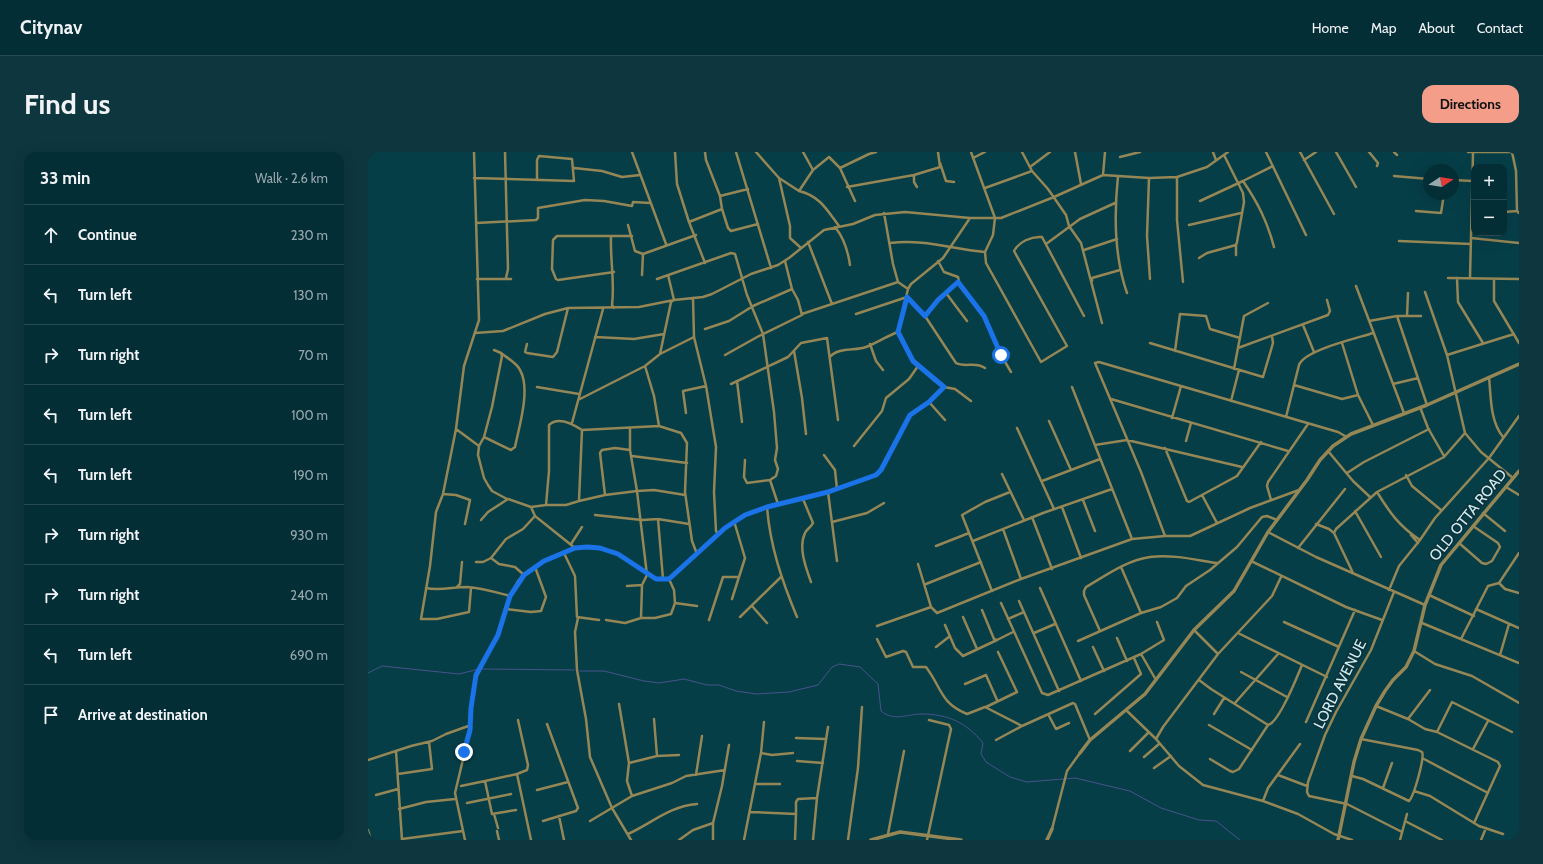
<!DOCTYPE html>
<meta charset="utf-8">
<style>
body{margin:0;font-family:Cabin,sans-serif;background:#0d363e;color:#f1f3f6}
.controls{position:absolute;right:12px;top:12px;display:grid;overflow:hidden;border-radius:8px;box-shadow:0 4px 16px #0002}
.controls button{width:36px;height:36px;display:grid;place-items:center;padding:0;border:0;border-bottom:1px solid #254a51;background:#042e36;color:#f1f3f6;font:20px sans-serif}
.compass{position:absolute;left:1055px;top:12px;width:36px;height:36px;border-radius:50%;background:#042e36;box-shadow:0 4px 16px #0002;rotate:78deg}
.stop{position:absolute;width:12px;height:12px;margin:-9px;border:3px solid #1a73e8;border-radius:50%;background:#fff}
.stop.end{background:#1a73e8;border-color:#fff;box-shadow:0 1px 4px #0008}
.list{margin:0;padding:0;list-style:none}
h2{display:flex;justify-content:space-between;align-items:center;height:52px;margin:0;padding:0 16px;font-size:17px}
h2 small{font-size:13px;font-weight:400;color:#97a8ad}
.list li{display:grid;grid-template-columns:26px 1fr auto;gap:12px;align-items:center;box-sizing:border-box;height:60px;padding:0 16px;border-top:1px solid #254a51}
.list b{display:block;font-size:15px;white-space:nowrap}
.list em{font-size:13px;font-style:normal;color:#97a8ad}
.icon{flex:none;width:22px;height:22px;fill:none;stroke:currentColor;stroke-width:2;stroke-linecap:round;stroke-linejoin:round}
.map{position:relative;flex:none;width:1151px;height:688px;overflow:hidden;border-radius:12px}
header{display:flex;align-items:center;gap:24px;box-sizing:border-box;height:56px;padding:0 20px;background:#042e36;border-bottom:1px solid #254a51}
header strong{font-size:19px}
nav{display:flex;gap:22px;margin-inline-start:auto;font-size:14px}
.intro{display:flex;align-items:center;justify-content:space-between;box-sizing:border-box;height:96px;padding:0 24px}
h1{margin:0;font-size:28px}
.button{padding:10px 18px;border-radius:12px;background:#f49e8a;color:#111;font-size:14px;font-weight:700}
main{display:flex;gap:24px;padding:0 24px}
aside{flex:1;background:#042e36;border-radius:12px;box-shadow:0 4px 16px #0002}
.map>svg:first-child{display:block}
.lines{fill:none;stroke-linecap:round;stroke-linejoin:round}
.stream{stroke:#46528b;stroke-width:1}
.minor{stroke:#958655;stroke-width:2.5}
.tertiary{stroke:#958655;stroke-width:3.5}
.route{stroke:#1a73e8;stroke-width:5}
.labels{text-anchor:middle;stroke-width:3.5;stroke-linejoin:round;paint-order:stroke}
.street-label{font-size:15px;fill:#cdedf4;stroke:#0f3239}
</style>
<header>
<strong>Citynav</strong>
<nav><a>Home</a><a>Map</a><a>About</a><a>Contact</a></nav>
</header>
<div class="intro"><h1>Find us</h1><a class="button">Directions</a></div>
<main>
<aside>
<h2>33 min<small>Walk · 2.6 km</small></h2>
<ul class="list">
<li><svg class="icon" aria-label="ahead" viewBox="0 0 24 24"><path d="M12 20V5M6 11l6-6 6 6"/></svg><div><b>Continue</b></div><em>230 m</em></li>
<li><svg class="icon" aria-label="left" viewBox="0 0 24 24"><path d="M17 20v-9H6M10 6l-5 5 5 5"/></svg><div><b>Turn left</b></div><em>130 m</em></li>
<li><svg class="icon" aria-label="right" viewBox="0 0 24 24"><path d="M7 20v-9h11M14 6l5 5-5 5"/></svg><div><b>Turn right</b></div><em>70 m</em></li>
<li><svg class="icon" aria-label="left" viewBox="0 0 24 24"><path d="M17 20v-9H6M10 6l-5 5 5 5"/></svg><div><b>Turn left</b></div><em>100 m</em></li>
<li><svg class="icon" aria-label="left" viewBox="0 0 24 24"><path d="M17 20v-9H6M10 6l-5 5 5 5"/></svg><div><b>Turn left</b></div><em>190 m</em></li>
<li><svg class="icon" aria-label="right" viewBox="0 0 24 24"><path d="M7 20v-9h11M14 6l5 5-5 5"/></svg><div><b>Turn right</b></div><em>930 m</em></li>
<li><svg class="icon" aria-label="right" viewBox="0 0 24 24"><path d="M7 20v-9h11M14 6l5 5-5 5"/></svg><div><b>Turn right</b></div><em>240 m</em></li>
<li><svg class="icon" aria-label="left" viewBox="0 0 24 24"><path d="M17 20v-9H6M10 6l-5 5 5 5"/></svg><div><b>Turn left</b></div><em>690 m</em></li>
<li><svg class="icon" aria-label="arrive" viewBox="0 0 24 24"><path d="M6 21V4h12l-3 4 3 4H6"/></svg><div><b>Arrive at destination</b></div></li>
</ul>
</aside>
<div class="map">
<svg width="1151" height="688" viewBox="0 0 1151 688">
<rect width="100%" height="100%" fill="#063e48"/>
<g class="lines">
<!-- stream -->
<path class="stream" d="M114 517 206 518
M212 519H236L276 529 291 531 316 527 339 533H351L368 539 388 542 421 540 450 533 464 515 471 512 492 515 510 532 513 559C527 570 538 562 554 562 580 562 599 571 615 591L613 602 618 610 642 625 659 630 707 626 762 639 793 656 831 668 848 669 872 688
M0 521 14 514 91 522 111 517"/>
<!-- minor -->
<path class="minor" d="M137 0 140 117 138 126
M264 0 298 92
M307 0 309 32 321 70 337 111
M368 0 403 116
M388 0 411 26 431 39
M435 0 445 18
M603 0 627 66 625 83 617 100 618 111 673 210 699 194 646 99C651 90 663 84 674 85L716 164
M654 0 664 19 680 37 698 63 701 74 713 91 734 171
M707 0 713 32
M845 0 848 8
M898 0 938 83
M932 0 966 62
M968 0 988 35
M1001 0 1010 11 1009 14
M1026 0 1029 3
M1100 0H1147
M1144 0 1148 19 1149 59 1151 61
M752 5 772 0
M605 6 617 0
M936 8 948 0
M572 11 578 29 586 30
M662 15 682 0
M206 16 234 19 254 25 272 23
M472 16 501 2 508 0
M546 23V30L549 35
M735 23 737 0
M750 24C746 62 746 104 759 141
M1026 24 1061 27
M809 25V68L815 130 814 119
M106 26C139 27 172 28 206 29L204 7 171 4 169 8V28
M411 26 422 74V86L433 96
M781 26 779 84 782 127
M1085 28 1105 29
M875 29 905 14
M479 35 546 23 569 16 572 15 570 0
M617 36 664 19
M352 44 380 37
M832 49 875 29C890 51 899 69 906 95
M354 57 360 76 363 79 390 72
M1048 59 1073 61 1076 42
M1136 60 1149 59
M516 61 525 112 530 130 540 137
M602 66 575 106 543 132 540 137 530 180 537 195 545 209 567 229 576 235 587 237 603 249
M321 70 354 57 352 44 338 8 337 0
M108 71 168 68 170 66V56L217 48 236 49 264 54 265 50 282 51
M260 73 267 99 275 102 328 83
M821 73 873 61
M471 74C459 58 452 44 431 39L445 18 461 5 472 16 487 49
M467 75C476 86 480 99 482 113
M243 84C242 108 247 130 244 153L246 156
M1103 86 1151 91
M1031 89 1103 92
M440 90 464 152
M522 91C558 87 582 97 617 100
M678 92 712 67 747 51
M868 93V103
M716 98 749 87
M831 106 839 101 868 93 869 90 876 50 875 41 856 3
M570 109 576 120 590 125 592 134 616 164 633 203 643 220
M246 120 190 128 188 127 184 117 185 88 189 84H264
M274 123 275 102
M1080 126 1151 127
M1089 126 1090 150 1115 191
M1102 126 1105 1
M109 127H143
M289 127 363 101 367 102 379 143 395 182 406 260 409 296 407 308 410 317 408 324 402 328
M1126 127V149L1151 191
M724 129V126L752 118
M988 134 1036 261
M578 141 599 169
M325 146 326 185 338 234 348 295 346 340 348 379 350 382
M434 162 530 130
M488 162 539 145 557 164 588 211C598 216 607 209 617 216
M557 164 570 148 590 130
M1029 164 1059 253
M1039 164 1040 141
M1001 169 1029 164H1053
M935 173 946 200
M337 177 361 169 385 154 424 137
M107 181 135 179 177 162 200 156 271 155 306 148 335 145 344 142 383 122 410 113 421 106 456 78 485 72 507 63 537 60 602 66H633L686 45 735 23 781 26 809 25 839 15 860 0
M227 185 266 187 296 182
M782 191 895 225 905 191 904 184
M974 191 990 243 1005 273
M159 192 157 200 159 201 185 205 189 200 200 156
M502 192 508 209 515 218
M870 196 960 163 962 159 959 148
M126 198 133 201 134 204 124 255 116 285 111 294 110 303 116 326 120 333 124 339 139 347
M426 199 434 246 438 282
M807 199 812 162 838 164 842 177 872 186
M292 202 303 150 306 148 300 123
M357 203 391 184 434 163 430 148 424 137 417 109
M1079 203 1146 182
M462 205C470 195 488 199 498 195 508 191 519 184 530 180
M866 217 876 164 900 151
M1121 225C1123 245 1122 269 1135 285
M369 229 374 270
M363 232 420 205 433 191 459 186 470 268
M1025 232 1050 226
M926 233 974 247 990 243
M169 235 211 242
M704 235 764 387
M212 247 277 214 292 202 326 185
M743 247 920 299
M863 249 871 218
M561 250 577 268
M1052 255 1060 276 1076 304
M318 261 315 239 338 234
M918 265 931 213C936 198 990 186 1005 181
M804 266 813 234
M681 269 703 318
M204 271 235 157
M291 274 313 281 319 291 317 340 324 389 329 402
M649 276 686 357
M88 277 111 294
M214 278 211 349 237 343 269 339 279 423 274 433 259 434
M1097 281 1113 300 1145 326
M116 285 143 298 147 295C151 275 163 237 152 218 149 211 139 206 133 201
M818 289 823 271
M727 293 759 288 874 315
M486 294 514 259 518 246 541 227 550 214
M797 296 819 349 821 350 869 324 893 290
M262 298 269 339 286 338 317 343
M960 299 985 329 1002 345
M456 303 467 318 469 337
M264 304 319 311
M377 308 376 325 379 331 402 328 410 352
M979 321 996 310 1061 277
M634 322 656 368
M1038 323 1044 334 1073 358
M674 329 732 307
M1138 335 1151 343
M460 340 469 409
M1009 340C1022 361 1031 374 1052 388
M75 342 68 360 62 414 53 467H69L101 460 103 436
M237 343 232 301 234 298 247 296 262 298V276
M834 343 849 371
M435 347 445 371C443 375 439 377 437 381 430 396 438 416 443 430
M715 348 727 379
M903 348 899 334 900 330 940 272
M178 353H198L211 349
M163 355 167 364 207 396
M399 355C402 394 414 429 429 465
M694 355 713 406
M987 359 1013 405
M1115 361 1137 379
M227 363 274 368 290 367 321 372
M664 365 684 417
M290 367 295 427
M113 368 120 360 140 347 163 355 178 353 181 319V273C190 264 205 272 214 278L291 274 286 244 277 214
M464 370 499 361 516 351
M97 372 102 348 88 343 75 342 88 277 96 214 111 168 106 0
M948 372 961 377 966 381
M635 377 653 427
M900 380 948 405 1057 453
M1043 383 1050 391
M797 384 773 320 727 211 731 210 970 280 977 284
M605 389 675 361 744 337
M1091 391 1114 411 1118 412 1124 409 1132 395 1130 391 1105 374
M203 392 214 375
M568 394 601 381
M930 396 977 337
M196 401 207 424 209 465 231 468
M123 406 131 412 147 415 156 423
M883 409 978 455 1014 468
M108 410H115L123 406 138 387 155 377 167 364
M550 412 563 455 569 461 653 427 764 387 797 384H822L882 356 931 338
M753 415 773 461 793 455 809 446 818 434 842 418 869 395 894 365 899 364 909 368
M985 421 966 381 968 377 1009 340 1076 305 1097 281 1079 203 1057 140
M301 427 306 438 307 451 329 454
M1131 431 1137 437 1151 441
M558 432 613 410
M89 435 92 432 94 410
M58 436C71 439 85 435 99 435 114 436 127 440 142 444
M672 436 713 529
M1021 438 1031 414 1052 388 1067 366 1121 306 1151 264
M624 439 594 363 617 350 642 340
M1026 440 1003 498 968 560 957 583 940 630 939 640 941 644 979 652 1034 680
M1061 443 1106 464
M364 447 377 406 366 369
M651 449 691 539
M633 451 674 541 680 543 773 502 788 528
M384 454 399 471
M137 457 163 460 173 459 178 445 167 415
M1108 457 1151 476
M614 458 626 487 629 488 645 480
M372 465 413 425
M595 465 609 497
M210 466 207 480 209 518 218 567 222 605 244 656 263 688
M273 466H287L303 462 307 451
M640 467 656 460
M238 468 257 471 273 466 274 433
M341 468 355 425H371
M916 470 971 495
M1054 471 1151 511
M577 473 587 496 595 504 629 488
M509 474 563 455
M826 478 850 502
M732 479 716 443V439L718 435C737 424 759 408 782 405 804 402 828 408 849 411
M666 481 687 472
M870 481 959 525
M749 486 759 509
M509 487 518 505 535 499 538 500 545 515H558C574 536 572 551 599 562L617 555 654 574
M1093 487 1120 434 1131 431 1151 401
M710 489 773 461
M568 495 582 484
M725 495 736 519
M1046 499 1067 512 1104 524 1151 551
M773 502 796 488 789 470
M1132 503 1141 472
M873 520 919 545
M831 528 843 537 900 573
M597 532 618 523 629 548
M867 551 910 502
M251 552 261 611 259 629 264 644
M1008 554 1040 567 1057 577 1069 580 1130 610 1132 614 1106 671
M618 555 649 540 630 500
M758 558 788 587 811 614 835 633 895 649 930 662 966 682 984 688
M680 562 688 577 701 571
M727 562 773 522 766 506
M846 562 856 546
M286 567 289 604
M1040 567 1062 538
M150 568 160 613 159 618 149 622 163 688
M938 570 987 458
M841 573 884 598
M1069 580 1084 550 1144 580
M428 586 458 587
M788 587 795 575 850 502 904 444 913 425
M628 588 654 574 705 551 707 552 722 588
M1105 597 1120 569
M28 599 34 688
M762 599 780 581
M393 601 404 603 425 601
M776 605 791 592
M842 607 862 619 865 620 871 617 900 573C911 571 929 525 934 513
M1056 607 1120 641
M0 608 43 594 64 589 78 582 103 573
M429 609 455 611
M261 611 289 604 311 603
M786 616 803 604
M30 622 64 617 61 590
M328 623 334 584
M910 623 939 634
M984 624 995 627 1041 649C1046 644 1057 605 1054 600L1050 598 993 587
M387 632H412
M93 634 117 629
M1015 636 1024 611
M169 638 200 630
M1046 639 1062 644 1111 674 1135 682
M8 643 30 637
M895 649 900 636 932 592
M99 651 143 642
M31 657 58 650 87 647
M148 658 124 662 117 629 149 622
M382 660 428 662 427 688
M126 662 130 676
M428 662V650L430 647 449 646
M191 664 196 688
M175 669 208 659 210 656 179 572
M222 669 264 644 304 631 318 624 357 618
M1037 669 1074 688
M684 677 699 619 712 601
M0 678 3 688
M129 679 131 688
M260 682C284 671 302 654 329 652
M520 682 536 599
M34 687 95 679
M97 688 87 641 102 578 103 556 108 526 129 483 142 444 150 429 156 423 176 409 207 396 219 395 232 396 249 402 288 427H301L357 376 377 363 399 355 460 340 508 323 513 318 542 263 561 250 576 235
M311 688 325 678 345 671
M345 688V671L354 634 361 593
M376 688 393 601 396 570
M445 688 449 646 460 575
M480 688 490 616 494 555
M559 688 583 577 581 573 561 568
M1032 688 1039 662
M1113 688 1118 676"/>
<!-- tertiary -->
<path class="tertiary" d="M712 601 722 588 777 542 826 478 866 439 900 380 939 328 952 308 965 294 983 282 1059 253 1151 212
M503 688 532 680 593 688
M679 688 684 677
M970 688 986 610 993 587 1008 554 1017 539 1025 528 1038 515 1046 499 1057 453 1073 413 1151 319"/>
</g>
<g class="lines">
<!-- route -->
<path class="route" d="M96 600 102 578 103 556 108 523 130 483 142 444 156 423 176 409 207 396 219 395 232 396 250 402 288 427H301L357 376 377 363 399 355 460 340 508 323 513 318 542 263 561 250 576 235 545 209 530 180 539 145 557 164 570 148 590 130 616 164 633 203"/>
</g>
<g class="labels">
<!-- street labels -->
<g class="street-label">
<text transform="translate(1100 363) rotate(-51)" y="5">OLD OTTA ROAD</text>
<text transform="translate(972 532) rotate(-63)" y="5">LORD AVENUE</text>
</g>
</g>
</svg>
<div class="controls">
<button>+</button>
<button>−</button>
</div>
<svg class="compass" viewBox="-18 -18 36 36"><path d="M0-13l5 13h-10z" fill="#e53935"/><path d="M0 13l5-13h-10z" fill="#97a8ad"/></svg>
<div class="stop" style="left:633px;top:203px"></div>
<div class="stop end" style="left:96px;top:600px"></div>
</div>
</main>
